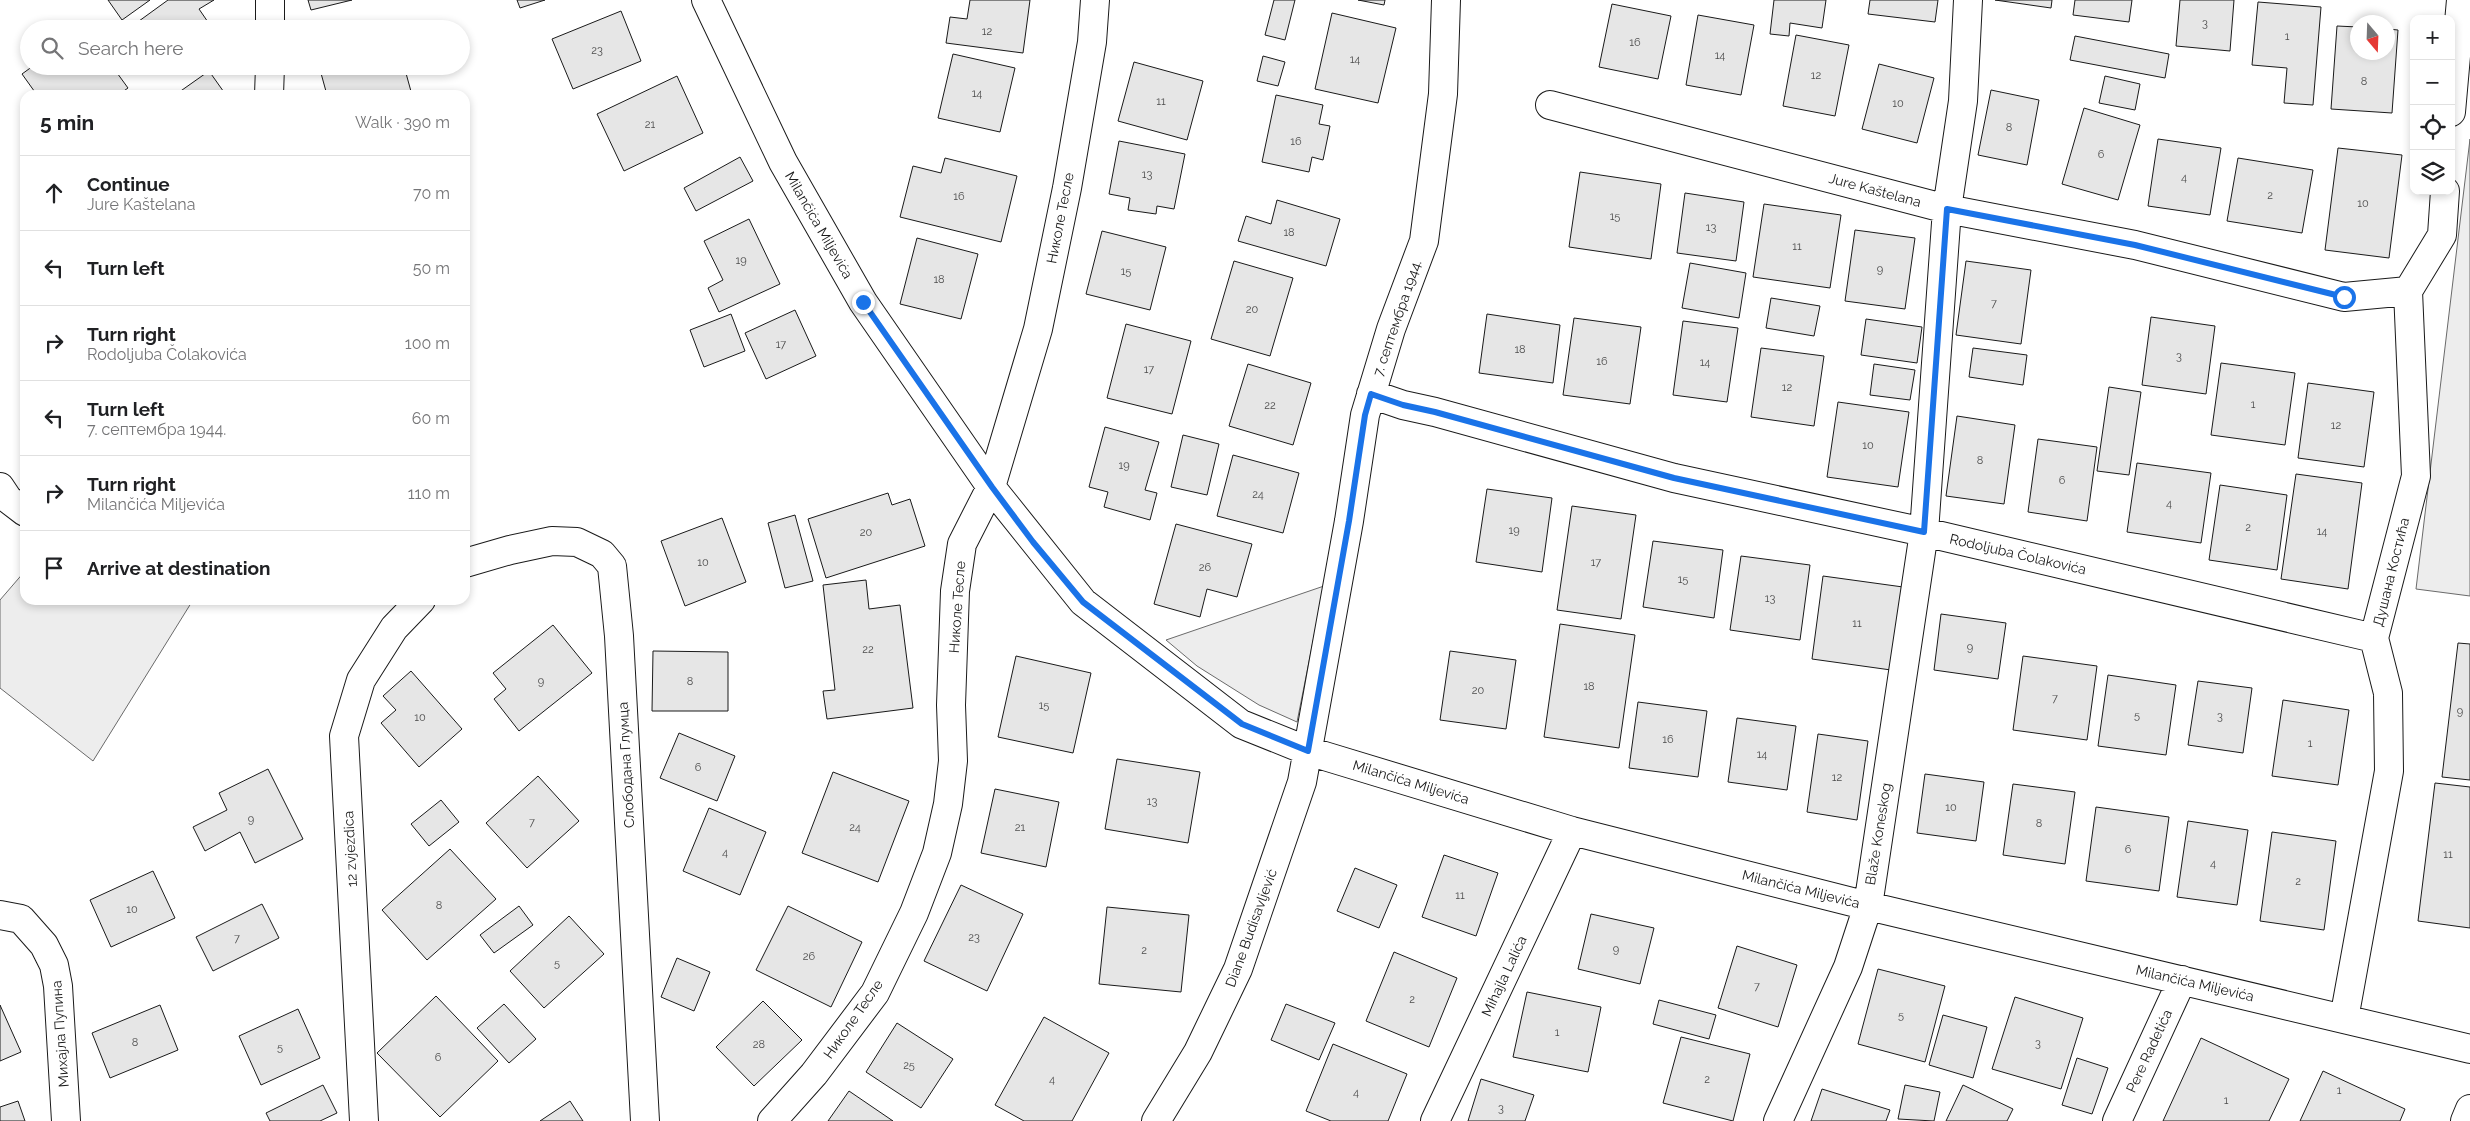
<!DOCTYPE html>
<meta charset="utf-8">
<style>
body{margin:0;font-family:Raleway,sans-serif;background:#f2f2f2;color:#202124}
.controls{position:absolute;right:15px;top:15px;display:grid;overflow:hidden;border-radius:10px;box-shadow:0 2px 8px #0003}
.controls button{width:45px;height:45px;display:grid;place-items:center;padding:0;border:0;border-bottom:1px solid #e0e0e0;background:#fff;color:#202124;font:25px sans-serif}
.compass{position:absolute;left:2350px;top:15px;width:45px;height:45px;border-radius:50%;background:#fff;box-shadow:0 2px 8px #0003;rotate:161deg}
.stop{position:absolute;width:15px;height:15px;margin:-11px;border:4px solid #1a73e8;border-radius:50%;background:#fff}
.stop.end{background:#1a73e8;border-color:#fff;box-shadow:0 1px 5px #0008}
.list{margin:0;padding:0;list-style:none}
h2{display:flex;justify-content:space-between;align-items:center;height:65px;margin:0;padding:0 20px;font-size:21px}
h2 small{font-size:16px;font-weight:400;color:#757577}
.list li{display:grid;grid-template-columns:32px 1fr auto;gap:15px;align-items:center;box-sizing:border-box;height:75px;padding:0 20px;border-top:1px solid #e0e0e0}
.list b{display:block;font-size:19px;white-space:nowrap}
.list p{margin:0;font-size:16px;white-space:nowrap;color:#757577}
.list em{font-size:16px;font-style:normal;color:#757577}
.icon{flex:none;width:28px;height:28px;fill:none;stroke:currentColor;stroke-width:2;stroke-linecap:round;stroke-linejoin:round}
.map{position:relative;flex:none;width:2470px;height:1121px;overflow:hidden}
.search{position:absolute;background:#fff;box-shadow:0 2px 8px #0003;left:20px;top:20px;width:450px;height:55px;display:flex;align-items:center;gap:12px;box-sizing:border-box;padding:0 18px;border-radius:28px;color:#757577;font-size:19px}
.panel{position:absolute;background:#fff;box-shadow:0 2px 8px #0003;left:20px;top:90px;width:450px;height:515px;border-radius:15px}
.map>svg:first-child{display:block}
.built{fill:#ededed;stroke:#6a6a6a}
.building{fill:#e6e6e6;stroke:#1a1a1a}
.lines{fill:none;stroke-linecap:round;stroke-linejoin:round}
.street-casing{stroke:#1a1a1a;stroke-width:30}
.street{stroke:#fff;stroke-width:28}
.route{stroke:#1a73e8;stroke-width:6}
.labels{text-anchor:middle;stroke-width:4;stroke-linejoin:round;paint-order:stroke}
.number-label{font-size:11px;fill:#4d4d4d}
.street-label{font-size:14px;fill:#1a1a1a;stroke:#fff}
</style>
<div class="map">
<svg width="2470" height="1121" viewBox="0 0 2470 1121">
<rect width="100%" height="100%" fill="#fff"/>
<!-- built -->
<path class="built" d="M2470 139V596L2416 589Z
M25 571V600H193L93 761 0 688V600Z
M1324 586 1297 722 1259 705 1197 666 1166 640Z"/>
<!-- building -->
<path class="building" d="M108 0H150L122 20Z
M168 0H214L199 9 210 25 205 29H128Z
M308 0H352L311 10Z
M517 0H545L520 8Z
M970 0H1030L1023 53 946 43 950 17 967 19Z
M1274 0H1295L1285 40 1265 35Z
M1358 0H1385L1384 5Z
M1774 0H1826L1822 28 1790 23 1789 36 1770 34Z
M1870 0H1938L1935 22 1868 14Z
M1995 0H2052L2051 8Z
M2075 0H2132L2129 22 2073 15Z
M2180 0H2234L2230 51 2176 46Z
M2258 2 2321 7 2313 105 2284 103 2287 68 2252 65Z
M1612 4 1671 16 1658 79 1599 67Z
M621 11 641 61 573 89 552 39Z
M1332 13 1396 28 1378 103 1315 89Z
M1698 15 1754 25 1741 95 1686 85Z
M2337 26 2358 27V52H2388V29L2398 30 2392 113 2331 109Z
M1796 35 1849 45 1835 116 1783 106Z
M2075 36 2169 54 2165 78 2070 60Z
M953 54 1015 68 1000 132 938 118Z
M1263 56 1285 62 1278 86 1257 81Z
M1134 62 1203 81 1187 140 1118 121Z
M1879 64 1934 78 1917 143 1862 129Z
M33 66H112L128 88 118 95H37L22 74Z
M319 66H404L412 95H327Z
M209 71 226 95H175Z
M677 76 703 133 624 171 597 114Z
M2105 76 2140 84 2135 110 2099 103Z
M1991 90 2039 100 2027 165 1978 155Z
M1276 95 1323 105 1319 124 1330 126 1323 160 1312 157 1309 172 1262 162Z
M2084 108 2140 125 2118 200 2062 184Z
M2158 139 2221 148 2210 215 2148 206Z
M1119 141 1185 154 1174 209 1157 206 1156 214 1128 210 1130 198 1109 194Z
M2338 148 2402 155 2389 258 2325 250Z
M740 157 753 181 696 211 684 188Z
M945 158 1017 176 1001 242 900 217 913 166 941 173Z
M2238 158 2313 170 2302 233 2227 221Z
M1580 172 1661 184 1651 259 1569 247Z
M1685 193 1744 202 1736 261 1677 253Z
M1277 200 1340 219 1326 266 1238 241 1246 216 1271 224Z
M1764 204 1841 215 1830 288 1753 277Z
M749 219 780 284 719 312 708 288 723 280 704 241Z
M1855 230 1915 238 1905 309 1845 301Z
M1102 231 1166 247 1150 310 1086 294Z
M917 238 978 254 961 319 900 304Z
M1234 261 1293 278 1270 356 1211 339Z
M1966 261 2031 270 2021 344 1956 335Z
M1690 263 1746 273 1739 318 1682 308Z
M1771 298 1820 306 1814 336 1766 328Z
M795 310 816 356 766 379 745 333Z
M731 314 745 351 704 367 690 330Z
M1487 314 1560 325 1553 383 1479 373Z
M2151 317 2215 326 2206 394 2142 385Z
M1574 318 1641 327 1630 404 1563 395Z
M1866 319 1922 327 1917 363 1861 355Z
M1683 321 1738 328 1727 402 1673 395Z
M1126 324 1191 341 1172 414 1107 398Z
M1761 348 1824 356 1814 426 1751 417Z
M1973 348 2027 355 2023 385 1969 377Z
M2221 363 2295 373 2285 445 2211 435Z
M1248 364 1311 383 1293 445 1229 426Z
M1874 364 1915 370 1910 400 1870 395Z
M2308 383 2374 392 2364 467 2298 458Z
M2109 387 2141 392 2129 475 2097 471Z
M1838 402 1909 412 1898 487 1827 477Z
M1957 416 2015 425 2004 504 1946 496Z
M1105 427 1159 442 1145 490 1157 493 1150 520 1104 507 1108 492 1089 487Z
M1183 435 1219 444 1207 495 1171 487Z
M2038 439 2097 447 2087 521 2028 512Z
M1233 455 1299 473 1283 533 1217 516Z
M2137 463 2211 473 2201 543 2127 532Z
M2296 474 2362 483 2348 589 2281 579Z
M2220 485 2287 495 2277 570 2209 560Z
M1487 489 1552 498 1542 572 1476 562Z
M888 493 892 505 910 499 925 546 826 578 808 519Z
M1572 506 1636 515 1621 619 1557 610Z
M795 515 813 581 785 588 768 523Z
M722 518 746 582 685 606 661 541Z
M1176 524 1252 544 1237 597 1207 589 1200 617 1154 604Z
M1653 541 1723 550 1714 618 1643 607Z
M1741 556 1810 565 1800 640 1730 630Z
M1823 576 1903 587 1891 670 1812 659Z
M866 580 869 609 900 605 913 708 827 719 823 691 835 690 823 585Z
M1941 614 2006 623 1998 679 1934 670Z
M1560 624 1635 635 1619 748 1544 737Z
M553 625 592 673 519 731 494 699 506 689 493 673Z
M2458 643 2470 644V780L2442 777Z
M653 651 728 652V711H652Z
M1450 651 1516 660 1506 729 1440 720Z
M1016 656 1091 673 1073 753 998 737Z
M2023 656 2097 666 2087 740 2013 730Z
M411 671 462 729 419 767 381 723 396 710 383 696Z
M2108 675 2176 685 2166 755 2098 746Z
M2198 681 2252 688 2243 753 2188 745Z
M2283 700 2349 710 2338 785 2272 776Z
M1638 702 1707 711 1698 777 1629 768Z
M1737 718 1796 726 1787 790 1728 782Z
M679 733 735 756 717 801 660 778Z
M1818 734 1868 741 1857 820 1807 812Z
M1117 759 1200 772 1188 843 1105 829Z
M268 769 303 839 255 863 240 832 205 851 193 827 227 810 219 793Z
M833 772 909 801 878 882 802 853Z
M1925 774 1984 782 1976 841 1917 833Z
M538 776 579 821 527 868 486 823Z
M2435 783 2470 787V928L2418 921Z
M2013 784 2075 792 2065 864 2003 855Z
M995 789 1059 802 1046 867 981 853Z
M441 800 459 822 429 846 411 824Z
M2096 807 2169 817 2159 891 2086 881Z
M709 808 766 832 740 895 683 871Z
M2188 821 2248 830 2237 905 2177 897Z
M2272 832 2336 841 2324 930 2260 921Z
M450 849 496 899 427 960 382 910Z
M1444 855 1498 873 1476 936 1422 917Z
M1355 868 1397 885 1379 928 1337 911Z
M153 871 175 918 111 947 90 900Z
M961 885 1023 914 987 991 924 961Z
M262 904 279 938 213 971 196 937Z
M519 906 533 925 494 953 480 935Z
M788 906 862 942 831 1007 756 970Z
M1107 907 1189 915 1181 992 1099 984Z
M1591 914 1654 928 1640 984 1578 969Z
M569 916 604 954 544 1008 510 971Z
M1737 946 1797 965 1778 1027 1718 1008Z
M1394 952 1457 978 1429 1047 1366 1021Z
M677 958 710 972 694 1011 661 997Z
M1878 969 1945 986 1925 1062 1858 1044Z
M1527 992 1601 1007 1588 1072 1513 1057Z
M436 996 498 1061 440 1117 377 1053Z
M2015 997 2083 1018 2061 1089 1992 1069Z
M1659 1000 1716 1015 1709 1039 1653 1024Z
M763 1001 802 1040 754 1086 716 1047Z
M504 1004 536 1039 509 1063 477 1028Z
M1286 1004 1335 1023 1319 1060 1271 1040Z
M0 1005 21 1052 0 1061Z
M160 1005 178 1050 110 1078 92 1033Z
M298 1009 320 1058 261 1085 239 1036Z
M1943 1015 1987 1027 1973 1078 1929 1065Z
M1044 1017 1109 1053 1072 1121H1024L995 1105Z
M897 1023 953 1059 921 1108 866 1072Z
M1681 1037 1750 1054 1733 1121 1663 1103Z
M2201 1038 2289 1079 2269 1121H2163Z
M1333 1044 1407 1074 1388 1121H1331L1306 1111Z
M2077 1058 2108 1068 2092 1114 2062 1105Z
M2323 1071 2405 1109 2400 1121H2300Z
M1481 1079 1534 1095 1525 1121H1468Z
M323 1085 337 1113 320 1121H270L266 1113Z
M1905 1085 1940 1092 1934 1121 1898 1119Z
M1963 1085 2013 1109 2007 1121H1946Z
M1822 1089 1890 1110 1886 1121H1811Z
M849 1091 893 1121H828Z
M18 1101 25 1121H0V1107Z
M570 1101 583 1121H540Z"/>
<g class="lines">
<!-- street casing -->
<g class="street-casing">
<path id="street" d="M706 0 783 162 863 302 991 487 1083 602 1241 724 1308 751 1572 831 1868 906 2470 1049
M270 29V0
M269 95 270 66
M1550 105 1947 209 2135 245 2344 297 2408 291
M2451 112 2461 0
M1371 394 1403 405 1435 412 1674 478 1924 532 2374 638
M0 487 8 499 25 512
M465 563 510 550 552 541 577 542 602 554 612 566 619 636 645 1121
M0 915 21 919 44 945 54 965 58 986 66 1121
M2344 1019 2389 771 2388 693 2374 638 2416 476 2408 291 2442 235 2445 191
M364 1121 344 736 361 680 394 628 421 600
M772 1121 814 1074 875 993 914 913 937 853 948 804 953 761 951 705 955 591 962 544 991 487 1038 329 1067 188 1092 42 1095 0
M1156 1121 1198 1052 1238 969 1302 782 1349 521 1365 415 1391 329 1424 241 1443 94 1446 0
M1435 1121 1572 831
M1778 1121 1848 967 1868 906 1924 532 1947 209 1963 101 1968 0
M2117 1121 2182 980
M2465 1121 2470 1109"/>
</g>
<!-- street -->
<use href="#street" class="street"/>
</g>
<g class="lines">
<!-- route -->
<path class="route" d="M863 302 992 487 1033 542 1083 602 1242 724 1308 751 1349 521 1365 415 1371 394 1403 405 1435 412 1674 478 1924 532 1947 209 2135 245 2344 297"/>
</g>
<g class="labels">
<!-- number labels -->
<g class="number-label">
<text x="2205" y="27">3</text>
<text x="987" y="35">12</text>
<text x="2287" y="40">1</text>
<text x="1635" y="46">16</text>
<text x="597" y="54">23</text>
<text x="1720" y="59">14</text>
<text x="1355" y="63">14</text>
<text x="1816" y="79">12</text>
<text x="2364" y="85">8</text>
<text x="977" y="97">14</text>
<text x="1161" y="105">11</text>
<text x="1898" y="107">10</text>
<text x="650" y="128">21</text>
<text x="2009" y="131">8</text>
<text x="1296" y="145">16</text>
<text x="2101" y="158">6</text>
<text x="1147" y="178">13</text>
<text x="2184" y="181">4</text>
<text x="2270" y="199">2</text>
<text x="959" y="200">16</text>
<text x="2363" y="207">10</text>
<text x="1615" y="220">15</text>
<text x="1711" y="231">13</text>
<text x="1289" y="236">18</text>
<text x="1797" y="250">11</text>
<text x="741" y="264">19</text>
<text x="1880" y="273">9</text>
<text x="1126" y="275">15</text>
<text x="939" y="283">18</text>
<text x="1994" y="307">7</text>
<text x="1252" y="313">20</text>
<text x="781" y="348">17</text>
<text x="1520" y="353">18</text>
<text x="2179" y="360">3</text>
<text x="1602" y="365">16</text>
<text x="1705" y="366">14</text>
<text x="1149" y="373">17</text>
<text x="1787" y="391">12</text>
<text x="2253" y="408">1</text>
<text x="1270" y="409">22</text>
<text x="2336" y="429">12</text>
<text x="1868" y="449">10</text>
<text x="1980" y="464">8</text>
<text x="1124" y="469">19</text>
<text x="2062" y="484">6</text>
<text x="1258" y="498">24</text>
<text x="2169" y="507">4</text>
<text x="2248" y="531">2</text>
<text x="1514" y="534">19</text>
<text x="2322" y="535">14</text>
<text x="866" y="536">20</text>
<text x="703" y="566">10</text>
<text x="1596" y="566">17</text>
<text x="1205" y="571">26</text>
<text x="1683" y="583">15</text>
<text x="1770" y="602">13</text>
<text x="1857" y="627">11</text>
<text x="1970" y="651">9</text>
<text x="868" y="653">22</text>
<text x="541" y="685">9</text>
<text x="690" y="685">8</text>
<text x="1589" y="690">18</text>
<text x="1478" y="694">20</text>
<text x="2055" y="702">7</text>
<text x="1044" y="709">15</text>
<text x="2460" y="715">9</text>
<text x="2137" y="719">5</text>
<text x="2220" y="720">3</text>
<text x="420" y="721">10</text>
<text x="1668" y="743">16</text>
<text x="2310" y="747">1</text>
<text x="1762" y="758">14</text>
<text x="698" y="771">6</text>
<text x="1837" y="781">12</text>
<text x="1152" y="805">13</text>
<text x="1951" y="811">10</text>
<text x="251" y="823">9</text>
<text x="532" y="826">7</text>
<text x="2039" y="827">8</text>
<text x="855" y="831">24</text>
<text x="1020" y="831">21</text>
<text x="2128" y="853">6</text>
<text x="725" y="856">4</text>
<text x="2448" y="858">11</text>
<text x="2213" y="867">4</text>
<text x="2298" y="885">2</text>
<text x="1460" y="899">11</text>
<text x="439" y="909">8</text>
<text x="132" y="913">10</text>
<text x="974" y="941">23</text>
<text x="237" y="942">7</text>
<text x="1616" y="953">9</text>
<text x="1144" y="954">2</text>
<text x="809" y="960">26</text>
<text x="557" y="967">5</text>
<text x="1757" y="990">7</text>
<text x="1412" y="1003">2</text>
<text x="1901" y="1019">5</text>
<text x="1557" y="1036">1</text>
<text x="135" y="1046">8</text>
<text x="2038" y="1047">3</text>
<text x="759" y="1048">28</text>
<text x="280" y="1051">5</text>
<text x="438" y="1061">6</text>
<text x="909" y="1069">25</text>
<text x="1052" y="1083">4</text>
<text x="1707" y="1083">2</text>
<text x="2339" y="1094">1</text>
<text x="1356" y="1096">4</text>
<text x="2226" y="1104">1</text>
<text x="1501" y="1112">3</text>
</g>
<!-- street labels -->
<g class="street-label">
<text transform="translate(1875 190) rotate(15)" y="5">Jure Kaštelana</text>
<text transform="translate(1060 218) rotate(-79)" y="5">Николе Тесле</text>
<text transform="translate(819 225) rotate(60)" y="5">Milančića Miljevića</text>
<text transform="translate(1397 318) rotate(-71)" y="5">7. септембра 1944.</text>
<text transform="translate(2018 554) rotate(13)" y="5">Rodoljuba Čolakovića</text>
<text transform="translate(2391 572) rotate(-76)" y="5">Душана Костића</text>
<text transform="translate(957 607) rotate(-86)" y="5">Николе Тесле</text>
<text transform="translate(626 765) rotate(-93)" y="5">Слободана Глумца</text>
<text transform="translate(1411 782) rotate(17)" y="5">Milančića Miljevića</text>
<text transform="translate(1878 834) rotate(-81)" y="5">Blaže Koneskog</text>
<text transform="translate(350 849) rotate(-93)" y="5">12 zvjezdica</text>
<text transform="translate(1801 889) rotate(14)" y="5">Milančića Miljevića</text>
<text transform="translate(1251 928) rotate(-70)" y="5">Diane Budisavljević</text>
<text transform="translate(1504 976) rotate(-65)" y="5">Mihajla Lalića</text>
<text transform="translate(2195 983) rotate(13)" y="5">Milančića Miljevića</text>
<text transform="translate(853 1019) rotate(-55)" y="5">Николе Тесле</text>
<text transform="translate(60 1034) rotate(-94)" y="5">Михајла Пупина</text>
<text transform="translate(2149 1051) rotate(-65)" y="5">Pere Radetića</text>
</g>
</g>
</svg>
<div class="controls">
<button>+</button>
<button>−</button>
<button><svg class="icon" aria-label="locate" viewBox="0 0 24 24"><circle cx="12" cy="12" r="6"/><path d="M12 2v4M12 18v4M2 12h4M18 12h4"/></svg></button>
<button><svg class="icon" aria-label="layers" viewBox="0 0 24 24"><path d="M12 4l9 5-9 5-9-5zM3 14l9 5 9-5"/></svg></button>
</div>
<svg class="compass" viewBox="-18 -18 36 36"><path d="M0-13l5 13h-10z" fill="#e53935"/><path d="M0 13l5-13h-10z" fill="#757577"/></svg>
<div class="stop" style="left:2344px;top:297px"></div>
<div class="stop end" style="left:863px;top:302px"></div>
<div class="search"><svg class="icon" aria-label="search" viewBox="0 0 24 24"><circle cx="10" cy="10" r="6"/><path d="M15 15l6 6"/></svg>Search here</div>
<section class="panel">
<h2>5 min<small>Walk · 390 m</small></h2>
<ul class="list">
<li><svg class="icon" aria-label="ahead" viewBox="0 0 24 24"><path d="M12 20V5M6 11l6-6 6 6"/></svg><div><b>Continue</b><p>Jure Kaštelana</p></div><em>70 m</em></li>
<li><svg class="icon" aria-label="left" viewBox="0 0 24 24"><path d="M17 20v-9H6M10 6l-5 5 5 5"/></svg><div><b>Turn left</b></div><em>50 m</em></li>
<li><svg class="icon" aria-label="right" viewBox="0 0 24 24"><path d="M7 20v-9h11M14 6l5 5-5 5"/></svg><div><b>Turn right</b><p>Rodoljuba Čolakovića</p></div><em>100 m</em></li>
<li><svg class="icon" aria-label="left" viewBox="0 0 24 24"><path d="M17 20v-9H6M10 6l-5 5 5 5"/></svg><div><b>Turn left</b><p>7. септембра 1944.</p></div><em>60 m</em></li>
<li><svg class="icon" aria-label="right" viewBox="0 0 24 24"><path d="M7 20v-9h11M14 6l5 5-5 5"/></svg><div><b>Turn right</b><p>Milančića Miljevića</p></div><em>110 m</em></li>
<li><svg class="icon" aria-label="arrive" viewBox="0 0 24 24"><path d="M6 21V4h12l-3 4 3 4H6"/></svg><div><b>Arrive at destination</b></div></li>
</ul>
</section>
</div>
